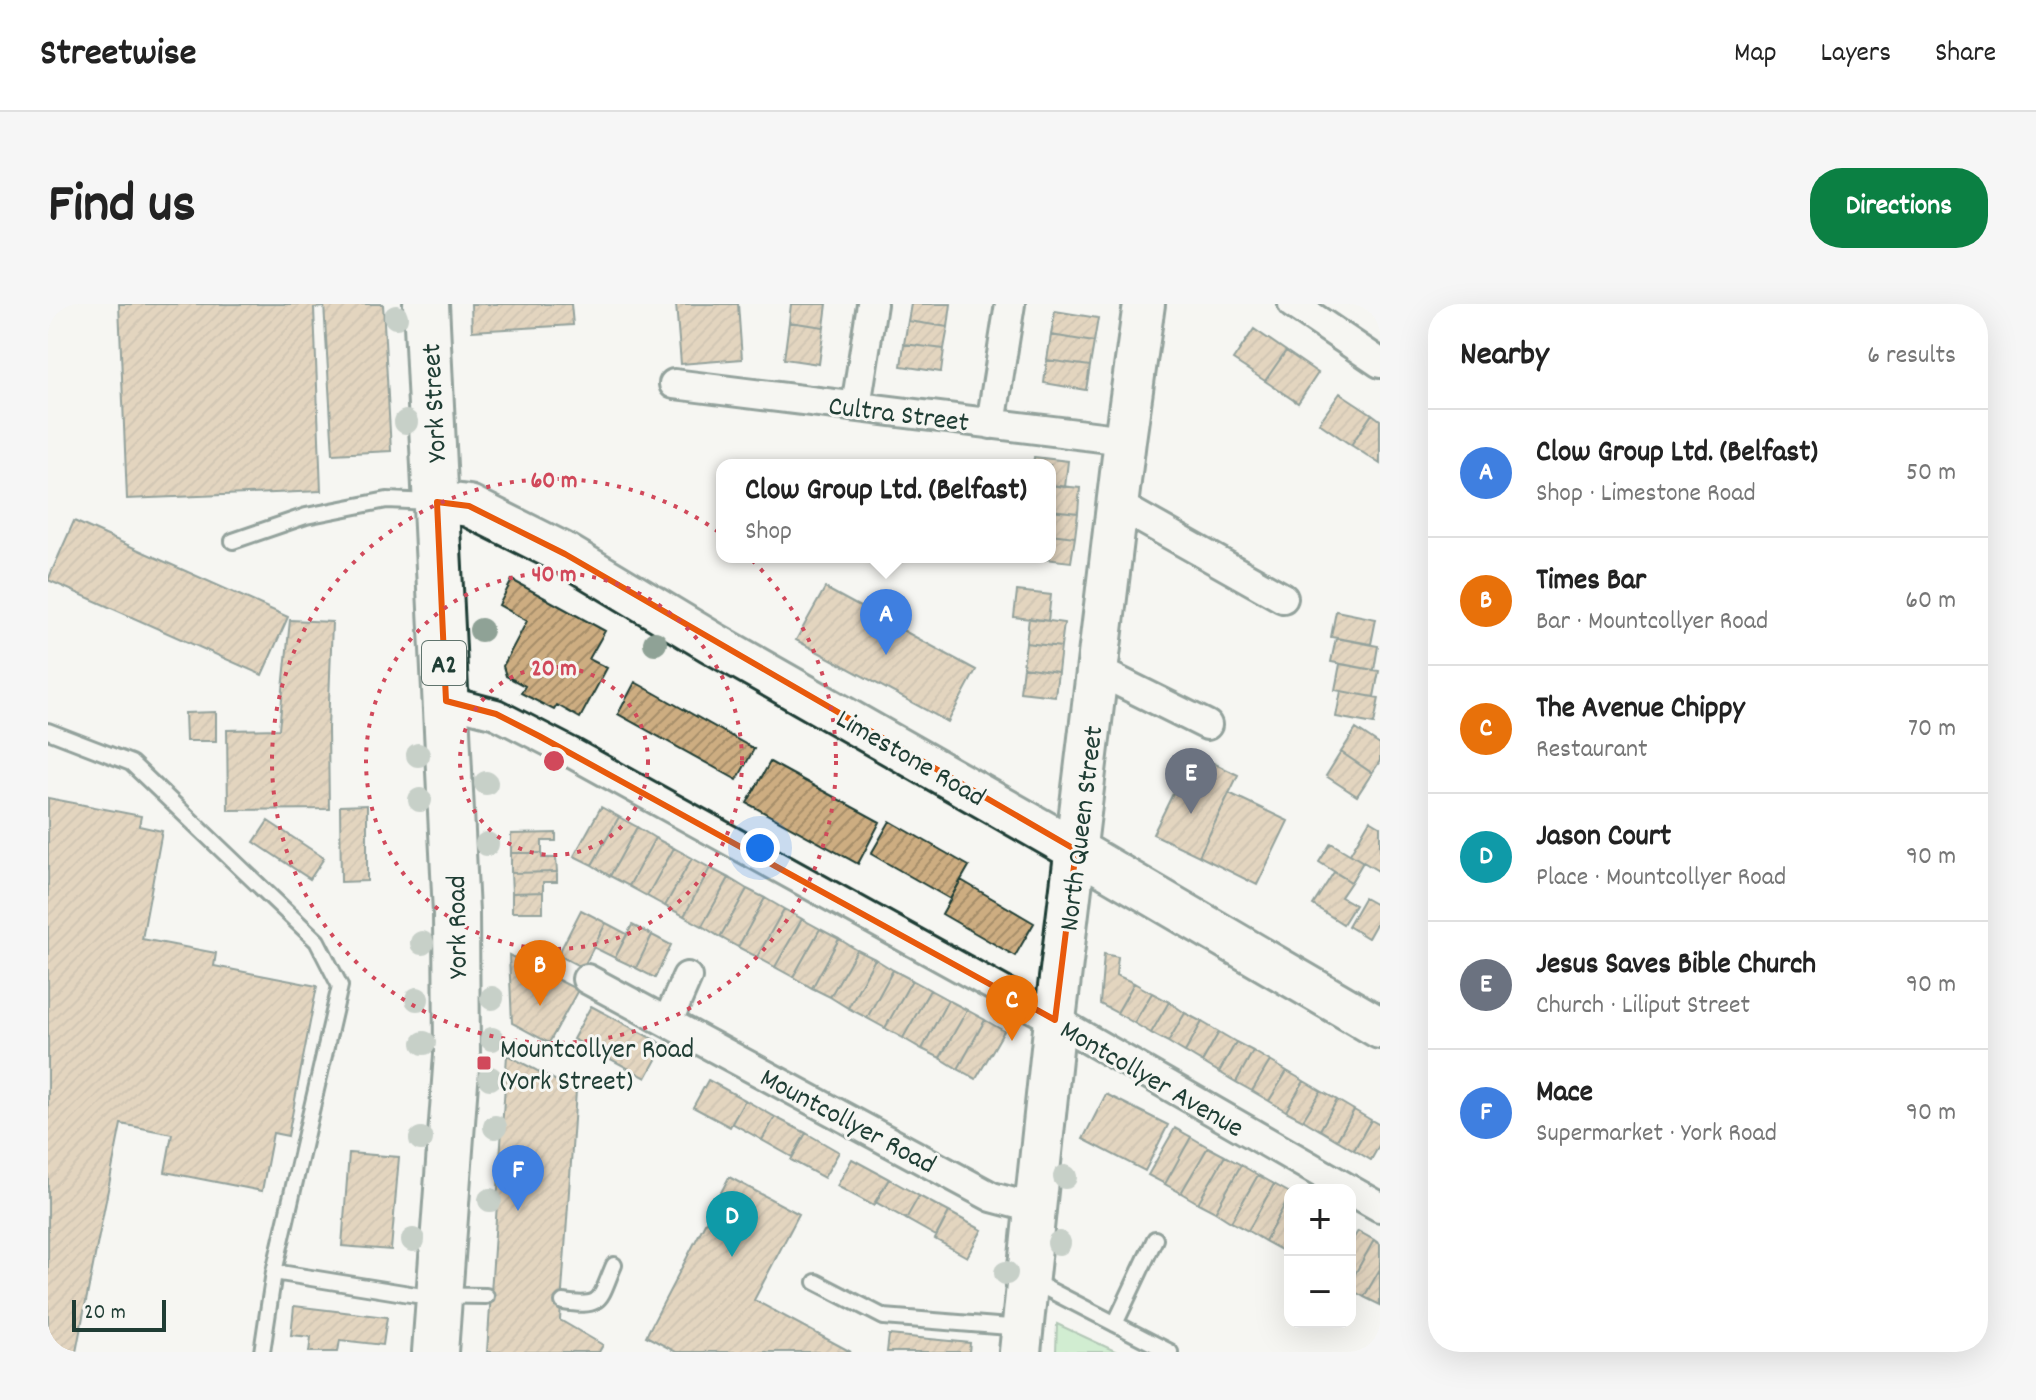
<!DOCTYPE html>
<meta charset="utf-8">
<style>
body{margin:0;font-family:Dekko,sans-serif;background:#f6f6f6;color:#222}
.controls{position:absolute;right:24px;bottom:24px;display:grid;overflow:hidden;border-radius:16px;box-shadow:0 8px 32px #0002}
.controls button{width:72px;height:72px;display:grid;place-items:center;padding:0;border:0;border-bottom:2px solid #e0e0e0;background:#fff;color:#222;font:40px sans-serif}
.scale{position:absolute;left:24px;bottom:20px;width:94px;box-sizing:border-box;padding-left:8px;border:4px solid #1f3d34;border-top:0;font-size:22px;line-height:28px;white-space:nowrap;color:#1f3d34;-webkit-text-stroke:6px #f6f6f2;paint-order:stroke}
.you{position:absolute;left:712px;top:544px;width:28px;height:28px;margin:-20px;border:6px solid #fff;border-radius:50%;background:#1a73e8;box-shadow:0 0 0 12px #1a73e833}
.badge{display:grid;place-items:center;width:52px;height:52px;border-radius:50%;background:#0b8043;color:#fff;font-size:26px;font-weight:700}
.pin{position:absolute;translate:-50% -66px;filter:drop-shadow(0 2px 4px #0008)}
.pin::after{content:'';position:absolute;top:42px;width:28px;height:24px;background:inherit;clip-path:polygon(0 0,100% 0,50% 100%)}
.popup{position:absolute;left:668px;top:155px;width:340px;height:104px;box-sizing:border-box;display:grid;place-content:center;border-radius:16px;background:#fff;filter:drop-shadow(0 2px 6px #0005);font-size:26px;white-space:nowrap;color:#767676}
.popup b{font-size:30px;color:#222}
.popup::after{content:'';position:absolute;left:50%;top:100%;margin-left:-16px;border:16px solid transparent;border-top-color:#fff}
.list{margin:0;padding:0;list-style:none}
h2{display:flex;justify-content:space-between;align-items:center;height:104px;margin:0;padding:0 32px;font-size:34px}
h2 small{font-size:26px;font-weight:400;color:#767676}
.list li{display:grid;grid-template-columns:52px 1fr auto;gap:24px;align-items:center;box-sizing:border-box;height:128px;padding:0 32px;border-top:2px solid #e0e0e0}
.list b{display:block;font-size:30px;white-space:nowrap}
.list p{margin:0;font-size:26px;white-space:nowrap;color:#767676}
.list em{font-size:26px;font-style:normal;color:#767676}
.map{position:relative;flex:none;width:1332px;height:1048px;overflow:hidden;border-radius:32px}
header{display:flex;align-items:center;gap:48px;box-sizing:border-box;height:112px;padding:0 40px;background:#fff;border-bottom:2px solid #e0e0e0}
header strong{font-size:38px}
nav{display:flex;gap:44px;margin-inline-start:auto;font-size:28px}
.intro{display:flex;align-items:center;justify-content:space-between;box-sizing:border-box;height:192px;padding:0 48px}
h1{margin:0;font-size:56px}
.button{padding:20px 36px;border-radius:32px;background:#0b8043;color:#fff;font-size:28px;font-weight:700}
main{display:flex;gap:48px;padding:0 48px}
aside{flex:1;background:#fff;border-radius:32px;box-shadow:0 8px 32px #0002}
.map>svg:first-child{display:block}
.grass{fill:url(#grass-tufts);stroke:#62906e;stroke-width:2}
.building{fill:url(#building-hatch);stroke:#1f3d34;stroke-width:2}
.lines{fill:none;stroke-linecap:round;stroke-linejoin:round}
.service-casing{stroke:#1f3d34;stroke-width:20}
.minor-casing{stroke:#1f3d34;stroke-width:34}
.secondary-casing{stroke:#1f3d34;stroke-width:46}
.primary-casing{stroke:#1f3d34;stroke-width:50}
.service{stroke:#f6f6f2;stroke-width:14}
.minor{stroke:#f6f6f2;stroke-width:28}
.secondary{stroke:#f6f6f2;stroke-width:40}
.primary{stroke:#f6f6f2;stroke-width:44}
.tree{fill:#8fa296}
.marked{fill:none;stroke:#e8590c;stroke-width:6;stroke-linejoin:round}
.ring{fill:none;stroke:#d1495b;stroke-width:4;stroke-dasharray:4 8}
.poi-dot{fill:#d1495b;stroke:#f6f6f2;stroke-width:3}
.labels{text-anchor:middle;stroke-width:6;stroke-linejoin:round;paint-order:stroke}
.shield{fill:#f6f6f2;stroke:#60746d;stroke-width:2}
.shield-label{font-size:26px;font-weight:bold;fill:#1f3d34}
.street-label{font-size:28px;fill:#1f3d34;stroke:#f6f6f2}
.poi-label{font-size:28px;fill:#1f3d34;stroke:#f6f6f2;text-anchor:start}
.centre{fill:#d1495b;stroke:#f6f6f2;stroke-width:4}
.ring-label{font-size:24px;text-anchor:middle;font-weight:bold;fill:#d1495b;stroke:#f6f6f2;stroke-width:6;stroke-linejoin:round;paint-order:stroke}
</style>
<header>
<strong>Streetwise</strong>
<nav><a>Map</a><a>Layers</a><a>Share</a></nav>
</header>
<div class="intro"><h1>Find us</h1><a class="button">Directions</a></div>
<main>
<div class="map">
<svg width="1332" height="1048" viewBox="0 0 1332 1048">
<defs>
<pattern id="grass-tufts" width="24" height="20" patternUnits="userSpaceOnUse" patternTransform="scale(2)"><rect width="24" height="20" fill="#a4e2a9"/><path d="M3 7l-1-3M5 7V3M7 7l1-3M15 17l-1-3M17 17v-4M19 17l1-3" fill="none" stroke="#8dc392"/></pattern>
<pattern id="building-hatch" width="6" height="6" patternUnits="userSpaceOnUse" patternTransform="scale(2)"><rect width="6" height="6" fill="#cdad81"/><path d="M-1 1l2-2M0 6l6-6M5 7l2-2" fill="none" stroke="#a68e6a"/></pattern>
</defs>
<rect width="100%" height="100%" fill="#f6f6f2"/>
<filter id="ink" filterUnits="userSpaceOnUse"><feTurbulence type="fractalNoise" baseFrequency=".0125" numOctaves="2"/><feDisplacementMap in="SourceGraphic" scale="16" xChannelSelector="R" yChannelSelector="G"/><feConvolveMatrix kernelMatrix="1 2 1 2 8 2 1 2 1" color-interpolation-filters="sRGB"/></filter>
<g filter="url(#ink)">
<!-- grass -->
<path class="grass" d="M1009 1020 1069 1048H1008Z"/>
<!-- building -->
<path class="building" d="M71 0H276V3L266 4 273 187 79 195Z
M276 0H335L343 147 285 150Z
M423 0H523L525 21 424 27Z
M628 0H690L694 55 633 60Z
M743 0H779L776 23 741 18Z
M863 0H903L900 23 860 17Z
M1007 7 1050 14 1046 38 1003 31Z
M860 17 900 23 896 45 856 40Z
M741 18 776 23 771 60 736 55Z
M1206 25 1238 47 1217 77 1185 56Z
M1003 31 1046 38 1042 62 999 56Z
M856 40 896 45 893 68 853 62Z
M1238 47 1270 69 1250 99 1217 77Z
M999 56 1042 62 1038 86 996 79Z
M1292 89 1324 110 1303 141 1271 119Z
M1324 110 1332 116V160L1303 141Z
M986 153 1020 157 1017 183 1002 181V161H985Z
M1002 181 1032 184 1030 209 1002 206Z
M1002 206 1030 209 1027 233 1002 230Z
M26 217 240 313 214 371 0 276Z
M1002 230 1027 233 1023 258 988 254 1002 253Z
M464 276 557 327 541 355 559 364 532 414 509 401 506 406 473 389 477 382 458 372 455 362 479 317 451 301Z
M777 284 928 366 900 418 748 336Z
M969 287 1003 291 1000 317 966 313Z
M1288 307 1328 315 1323 340 1283 333Z
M981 314 1016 319 1013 343 978 339Z
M242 316 284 318 280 425 281 505 180 506 179 426 231 425Z
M1288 334 1330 342 1326 366 1283 358Z
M978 339 1013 343 1010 368 975 363Z
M1292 360 1331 367 1326 393 1287 386Z
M975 363 1010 368 1007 392 972 388Z
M587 378 706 445 689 476 570 410Z
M1293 387 1331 394 1326 420 1288 413Z
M168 408V437H138L137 409Z
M1308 425 1332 441V457L1324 469 1293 448Z
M1293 448 1324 469 1309 492 1278 472Z
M1145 449 1190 471 1151 552 1105 530Z
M722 458 832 518 810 560 699 499Z
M1181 489 1240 517 1209 581 1151 552Z
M0 494 93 512 91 522 114 527 94 635 168 649 166 662 269 682 240 832 225 829 214 887 117 868 124 830 73 820 28 1048H0Z
M319 501V577L293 578 292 502Z
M553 503 571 513 544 561 526 552Z
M571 513 589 523 562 572 544 561Z
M1322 516 1332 522V568L1302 550Z
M220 517 276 554 262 575 206 538Z
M842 517 921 562 902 595 823 550Z
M589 523 607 534 581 582 562 572Z
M508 529V537H494V549H463V530Z
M607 534 626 544 599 592 581 582Z
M1283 539 1315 558 1303 578 1271 558Z
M626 544 644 554 617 602 599 592Z
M463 549H494V554H508L509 568 463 569Z
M644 554 662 564 636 612 617 602Z
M662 564 681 574 654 622 636 612Z
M509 568V578H495V588L464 589 463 569Z
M1286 568 1303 578 1293 593 1307 601 1295 620 1265 601Z
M681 574 699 585 672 633 654 622Z
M913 576 986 619 967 652 894 610Z
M699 585 717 594 690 643 672 633Z
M495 588V608H464V589Z
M717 594 736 605 709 653 690 643Z
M1316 594 1332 603V613L1320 634 1300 622Z
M736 605 754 615 727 663 709 653Z
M533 606 558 619 535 664 510 651Z
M754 615 772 625 745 673 727 663Z
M558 619 579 630 567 654 545 643Z
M584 621 604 631 588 664 567 654Z
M772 625 791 635 764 684 745 673Z
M604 631 623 641 607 674 588 664Z
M791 635 809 646 782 693 764 684Z
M809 646 827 655 800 704 782 693Z
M1056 650 1070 653 1068 671 1086 679 1069 709 1052 700Z
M461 651 530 686 501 739 464 719Z
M827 655 845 666 819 714 800 704Z
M845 666 864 676 837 724 819 714Z
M864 676 882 686 855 734 837 724Z
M1086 679 1104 689 1086 719 1069 709Z
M882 686 900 696 874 745 855 734Z
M1104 689 1121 698 1103 729 1086 719Z
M900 696 919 706 892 754 874 745Z
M1121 698 1137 709 1120 738 1103 729Z
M543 702 616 741 598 774 525 735Z
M919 706 937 716 910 765 892 754Z
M1137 709 1154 718 1137 748 1120 738Z
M937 716 956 727 928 775 910 765Z
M1154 718 1171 728 1154 758 1137 748Z
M1171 728 1188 738 1171 768 1154 758Z
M1188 738 1205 747 1188 778 1171 768Z
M1205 747 1222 757 1204 787 1188 778Z
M459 751 528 787 512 1016 555 1041 551 1048H439Z
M1222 757 1239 767 1221 797 1204 787Z
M1239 767 1256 777 1238 807 1221 797Z
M660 776 697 796 682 823 645 803Z
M1256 777 1273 787 1255 816 1238 807Z
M1273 787 1289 796 1272 826 1255 816Z
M1058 790 1120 821 1097 867 1035 835Z
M697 796 727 813 714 836 684 819Z
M1289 796 1306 806 1289 836 1272 826Z
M1306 806 1323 816 1306 846 1289 836Z
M727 813 758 829 744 853 714 836Z
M1323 816 1332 821V840L1323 856 1306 846Z
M1127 824 1143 833 1117 880 1100 871Z
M758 829 791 848 776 874 743 856Z
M1143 833 1160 843 1133 889 1117 880Z
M1160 843 1177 852 1150 899 1133 889Z
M301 849 351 853 343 946 294 942Z
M1177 852 1193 861 1167 908 1150 899Z
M804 855 841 875 826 902 789 882Z
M1193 861 1210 871 1183 918 1167 908Z
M1210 871 1226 880 1200 927 1183 918Z
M681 873 751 910 706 996 803 1048H628L598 1032Z
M841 875 871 892 858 915 827 898Z
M1226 880 1242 889V891L1217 937 1200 927Z
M1242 891V930L1233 946 1217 937Z
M871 892 901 908 888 932 858 915Z
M901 908 934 926 919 953 887 935Z
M1310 927 1326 936 1302 979V940Z
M1326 936 1332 940V965L1316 993 1302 985V979Z
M1332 965V1001L1316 993Z
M246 1002 339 1013 335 1041 292 1036 290 1048H261L263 1033 243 1031Z
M841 1031 922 1039 921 1048H839Z"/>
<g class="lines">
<!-- service casing -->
<g class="service-casing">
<path id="service" d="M185 237 258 212 339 196 383 198
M0 427 83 459 269 637 292 682 226 968 214 1048
M226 968 368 991 438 992
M984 977 1122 1048
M768 978 836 1013 974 1024
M515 998C556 1004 551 995 566 961
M1067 1020 1107 935"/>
</g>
<!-- minor casing -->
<g class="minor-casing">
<path id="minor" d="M1245 0 1332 59
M626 80 1077 136
M808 102 824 0
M943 120 962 0
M1070 201 1235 294
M1050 367 1159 421
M398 397 448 410 522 448 1007 716 1302 886
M539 675 944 893 985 904
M620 717 639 673
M1302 886 1332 903"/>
</g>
<!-- secondary casing -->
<g class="secondary-casing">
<path id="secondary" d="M389 198 421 202 517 250 663 338 1028 546 1332 724
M972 1048 1007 716 1077 136 1096 0"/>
</g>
<!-- primary casing -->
<g class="primary-casing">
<path id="primary" d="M378 0 408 609 409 751 387 1048"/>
</g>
<!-- service -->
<use href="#service" class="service"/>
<!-- minor -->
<use href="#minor" class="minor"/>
<!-- secondary -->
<use href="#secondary" class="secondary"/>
<!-- primary -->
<use href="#primary" class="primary"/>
</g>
<!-- trees -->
<g class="tree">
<circle cx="348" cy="13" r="12"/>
<circle cx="358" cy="118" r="12"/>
<circle cx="433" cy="326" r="12"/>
<circle cx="607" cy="339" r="12"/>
<circle cx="370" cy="451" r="12"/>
<circle cx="438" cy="479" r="12"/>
<circle cx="372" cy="496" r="12"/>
<circle cx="439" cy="540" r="12"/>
<circle cx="374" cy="639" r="12"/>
<circle cx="444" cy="694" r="12"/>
<circle cx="369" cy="695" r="12"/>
<circle cx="444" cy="735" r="12"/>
<circle cx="376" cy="739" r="12"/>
<circle cx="442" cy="774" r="12"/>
<circle cx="447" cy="823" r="12"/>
<circle cx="373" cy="835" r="12"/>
<circle cx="1017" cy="873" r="12"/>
<circle cx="442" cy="896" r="12"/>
<circle cx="365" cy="936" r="12"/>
<circle cx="1011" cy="939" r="12"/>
<circle cx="958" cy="969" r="12"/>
</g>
</g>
<!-- marked area -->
<path d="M0 0H1332V1048H0ZM389 198 421 202 517 250 1028 546 1007 716 491 432 448 410 398 397Z" fill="#f6f6f2" fill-opacity=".55" fill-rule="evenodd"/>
<path class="marked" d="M389 198 421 202 517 250 1028 546 1007 716 491 432 448 410 398 397Z"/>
<!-- distance rings -->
<g class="ring">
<circle cx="506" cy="457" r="94"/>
<circle cx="506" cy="457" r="188"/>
<circle cx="506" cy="457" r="282"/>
</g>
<!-- markers -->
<rect class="poi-dot" x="428" y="751" width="16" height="16" rx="4"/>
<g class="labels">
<!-- shield labels -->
<rect class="shield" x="374" y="337" width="44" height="44" rx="6"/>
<g class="shield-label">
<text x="396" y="368">A2</text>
</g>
<!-- street labels -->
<g class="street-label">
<text transform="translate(384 99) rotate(-93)" y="10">York Street</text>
<text transform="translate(851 108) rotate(7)" y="10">Cultra Street</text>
<text transform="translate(864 452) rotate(30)" y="10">Limestone Road</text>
<text transform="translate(1031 524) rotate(-83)" y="10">North Queen Street</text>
<text transform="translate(407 623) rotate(-91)" y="10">York Road</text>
<text transform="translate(1105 773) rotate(30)" y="10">Montcollyer Avenue</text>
<text transform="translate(801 815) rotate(28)" y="10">Mountcollyer Road</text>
</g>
<!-- poi labels -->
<g class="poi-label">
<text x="452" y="753">Mountcollyer Road<tspan x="452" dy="32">(York Street)</tspan></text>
</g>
</g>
<circle cx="506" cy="457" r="12" class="centre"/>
<g class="ring-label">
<text x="506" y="183">60 m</text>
<text x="506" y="277">40 m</text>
<text x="506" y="371">20 m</text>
</g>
</svg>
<div class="controls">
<button>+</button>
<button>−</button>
</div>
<div class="scale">20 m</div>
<div class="you"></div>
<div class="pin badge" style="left:838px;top:351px;background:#3f7fe0">A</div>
<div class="popup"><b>Clow Group Ltd. (Belfast)</b>Shop</div>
<div class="pin badge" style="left:492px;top:702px;background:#e8710a">B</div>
<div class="pin badge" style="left:964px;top:737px;background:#e8710a">C</div>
<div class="pin badge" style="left:684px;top:953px;background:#0f9aa8">D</div>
<div class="pin badge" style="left:1143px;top:510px;background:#6b7280">E</div>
<div class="pin badge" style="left:470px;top:907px;background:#3f7fe0">F</div>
</div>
<aside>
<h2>Nearby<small>6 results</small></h2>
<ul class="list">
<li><span class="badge" style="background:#3f7fe0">A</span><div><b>Clow Group Ltd. (Belfast)</b><p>Shop · Limestone Road</p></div><em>50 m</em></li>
<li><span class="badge" style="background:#e8710a">B</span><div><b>Times Bar</b><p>Bar · Mountcollyer Road</p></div><em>60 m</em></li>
<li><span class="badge" style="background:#e8710a">C</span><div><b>The Avenue Chippy</b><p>Restaurant</p></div><em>70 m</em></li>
<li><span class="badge" style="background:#0f9aa8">D</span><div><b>Jason Court</b><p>Place · Mountcollyer Road</p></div><em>90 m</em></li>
<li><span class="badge" style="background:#6b7280">E</span><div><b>Jesus Saves Bible Church</b><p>Church · Liliput Street</p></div><em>90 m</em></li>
<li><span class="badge" style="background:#3f7fe0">F</span><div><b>Mace</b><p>Supermarket · York Road</p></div><em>90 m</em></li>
</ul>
</aside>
</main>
